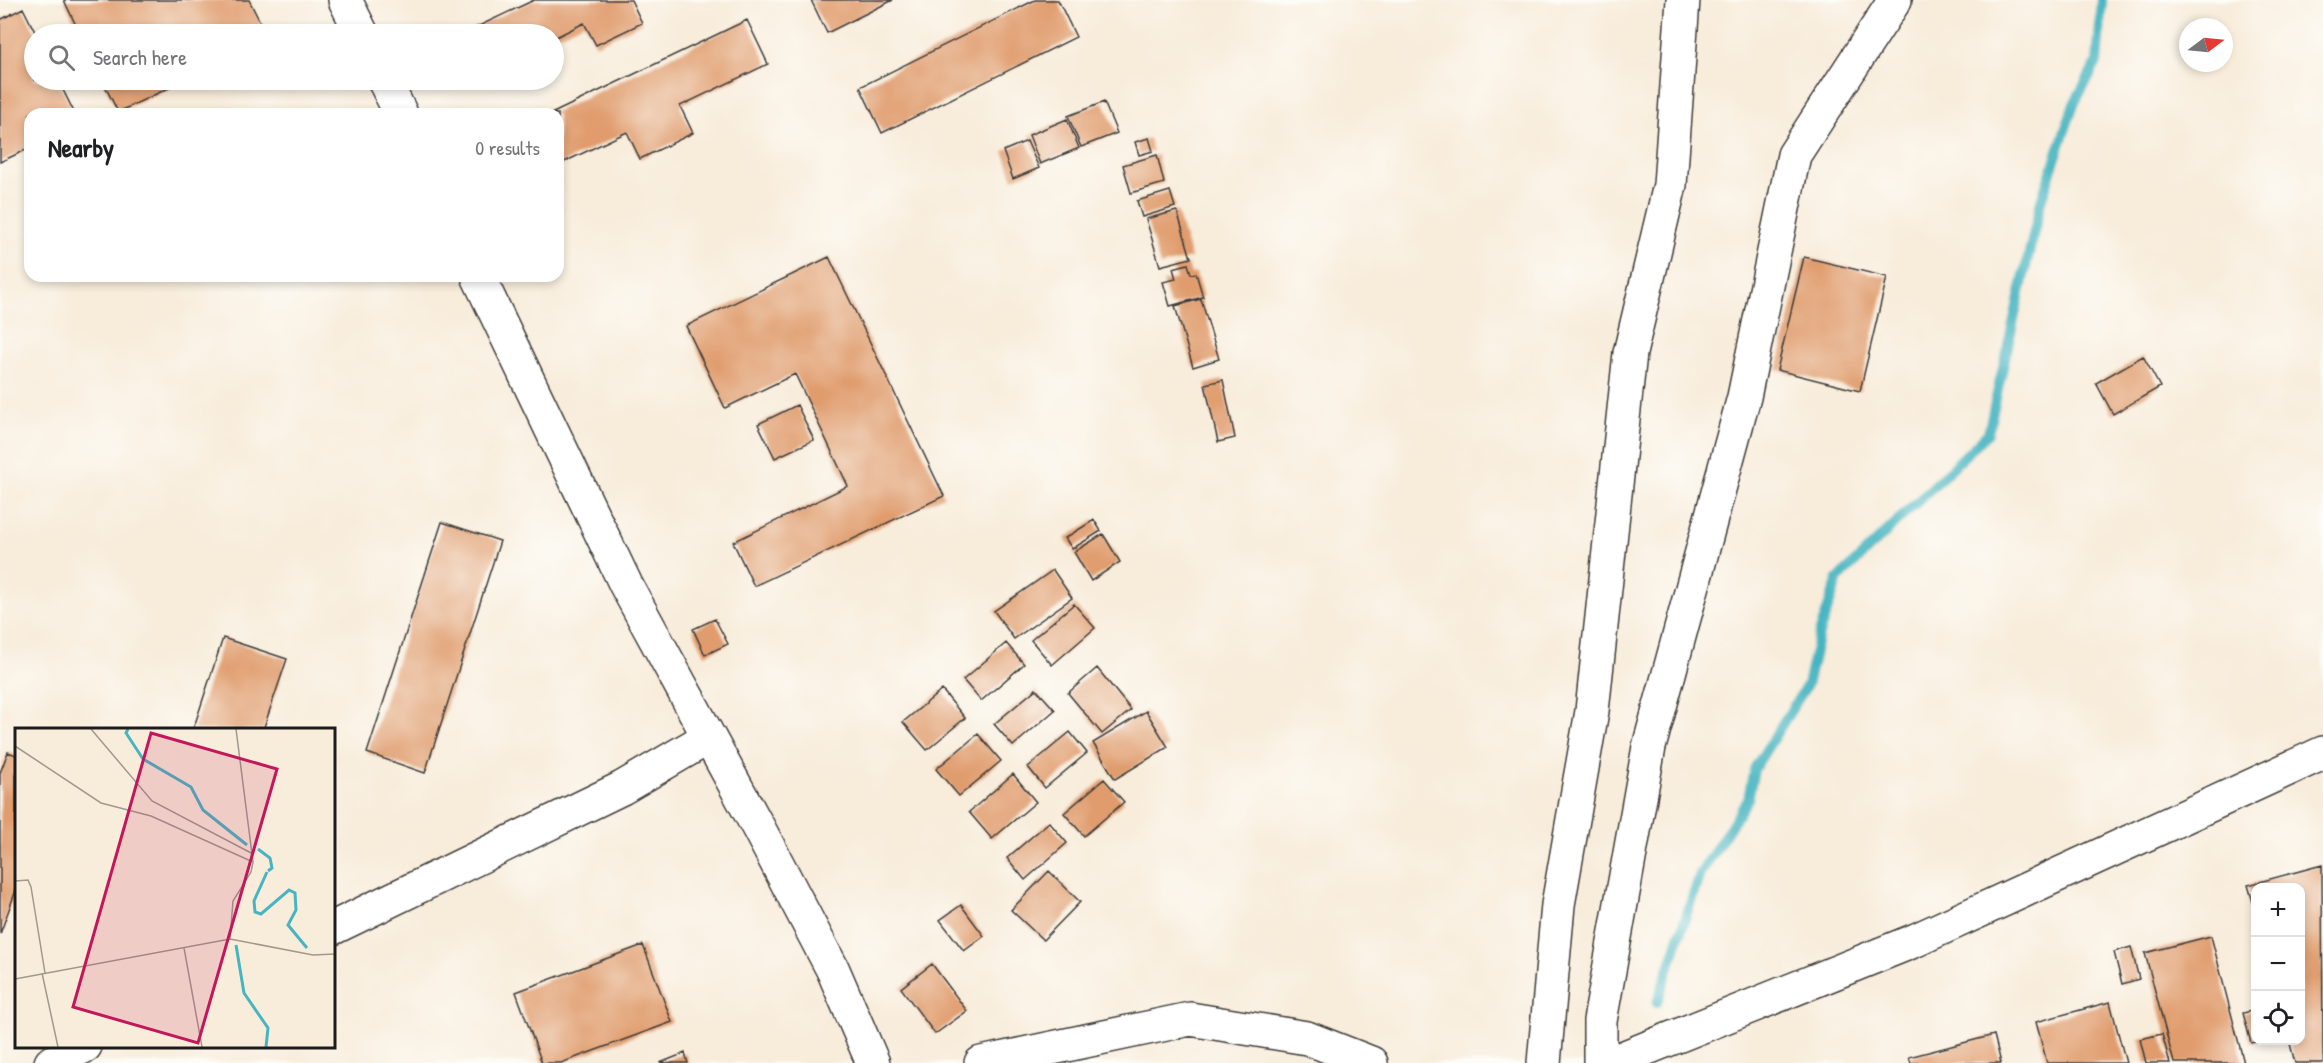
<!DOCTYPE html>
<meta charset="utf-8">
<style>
body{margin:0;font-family:"Patrick Hand",sans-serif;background:#f2f2f2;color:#202124}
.controls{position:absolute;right:18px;bottom:18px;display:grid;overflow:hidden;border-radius:12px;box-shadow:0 3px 9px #0003}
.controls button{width:54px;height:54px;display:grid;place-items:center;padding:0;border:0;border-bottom:2px solid #e0e0e0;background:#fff;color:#202124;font:30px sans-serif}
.compass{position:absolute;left:2179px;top:18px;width:54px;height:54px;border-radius:50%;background:#fff;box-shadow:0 3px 9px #0003;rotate:74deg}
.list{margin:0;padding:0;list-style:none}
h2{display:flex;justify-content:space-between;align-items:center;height:78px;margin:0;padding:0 24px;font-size:26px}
h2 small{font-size:20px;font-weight:400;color:#757577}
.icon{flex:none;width:33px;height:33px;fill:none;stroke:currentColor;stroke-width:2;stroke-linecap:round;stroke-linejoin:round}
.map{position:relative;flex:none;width:2323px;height:1063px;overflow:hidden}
.search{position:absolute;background:#fff;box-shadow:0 3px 9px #0003;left:24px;top:24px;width:540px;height:66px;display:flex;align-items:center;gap:15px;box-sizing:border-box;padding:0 21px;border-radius:33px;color:#757577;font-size:22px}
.panel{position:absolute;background:#fff;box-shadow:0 3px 9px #0003;left:24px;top:108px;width:540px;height:174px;border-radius:18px}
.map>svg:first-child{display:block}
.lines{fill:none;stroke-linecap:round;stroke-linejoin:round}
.stream{stroke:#47b5c1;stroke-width:10}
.building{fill:#e09c6d}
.minor-casing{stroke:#3d3b38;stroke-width:36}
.minor{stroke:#fff;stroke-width:33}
.inset-river{fill:none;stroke:#47b5c1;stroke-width:3}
.inset-road{fill:none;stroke:#a0998e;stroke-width:1.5}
.view{fill:#c2185b;fill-opacity:0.15;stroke:#c2185b;stroke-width:3}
.inset-edge{fill:none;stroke:#1c1c1c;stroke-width:3}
</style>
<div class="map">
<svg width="2323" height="1063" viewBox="0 0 2323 1063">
<rect width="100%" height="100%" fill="#fdfcf7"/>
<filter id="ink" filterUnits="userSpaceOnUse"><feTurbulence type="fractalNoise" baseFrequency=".0167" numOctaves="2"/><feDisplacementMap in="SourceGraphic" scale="12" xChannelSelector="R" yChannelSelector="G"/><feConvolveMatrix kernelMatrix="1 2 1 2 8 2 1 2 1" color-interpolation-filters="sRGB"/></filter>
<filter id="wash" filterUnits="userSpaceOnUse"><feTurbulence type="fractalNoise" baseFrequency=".008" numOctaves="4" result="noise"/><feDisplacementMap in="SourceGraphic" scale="24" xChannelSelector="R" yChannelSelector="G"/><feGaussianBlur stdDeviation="1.35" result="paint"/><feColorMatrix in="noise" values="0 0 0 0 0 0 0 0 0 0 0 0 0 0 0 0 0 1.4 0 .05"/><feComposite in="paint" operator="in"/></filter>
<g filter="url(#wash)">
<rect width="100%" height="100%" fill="#f8ecda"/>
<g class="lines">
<!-- stream -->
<path class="stream" d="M1657 1003 1700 874 1748 799 1754 769 1807 685 1819 634 1838 579 1988 433 2041 201 2074 104 2097 62 2102 0"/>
</g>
<g id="blocks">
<!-- building -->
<path class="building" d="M64 0H249L266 34H80Z
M534 0H631L642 23 596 45 584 23 554 38V34H462Z
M811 0H893L827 33Z
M1035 0H1058L1076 37 882 133 860 87Z
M23 8 36 34 34 80H58L75 114H30V148L0 162V20Z
M747 20 768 64 680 106 693 133 640 159 627 132 558 165V114H551Z
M102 80H186L118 112Z
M1104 102 1117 133 1081 147 1068 116Z
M1067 119 1079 148 1040 164 1029 135Z
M1149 138 1153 151 1139 155 1135 142Z
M1027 141 1039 168 1013 179 1003 151Z
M1157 155 1164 183 1131 193 1123 165Z
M1170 191 1175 207 1142 217 1137 201Z
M1177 211 1191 258 1160 266 1146 219Z
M829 257 944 496 754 586 733 542 848 486 795 374 725 408 686 326Z
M1804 257 1887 277 1860 391 1777 370Z
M1188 264 1191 274 1196 273 1203 297 1170 306 1163 282 1176 279 1173 268Z
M1201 299 1219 359 1193 367 1175 306Z
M2143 356 2160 387 2113 414 2096 383Z
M1223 380 1235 438 1218 442 1205 384Z
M797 405 814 440 775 458 758 424Z
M1094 520 1101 531 1072 549 1065 538Z
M442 522 500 541 425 773 367 753Z
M1103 534 1120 562 1091 581 1074 552Z
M1053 570 1072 598 1014 639 994 611Z
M1074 604 1095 628 1052 665 1031 640Z
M715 619 728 644 705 655 693 629Z
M223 638 287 659 263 730H193Z
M1006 643 1024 664 981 701 963 680Z
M1097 668 1131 710 1102 734 1068 693Z
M1036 689 1055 710 1013 746 994 724Z
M942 690 965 718 927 750 903 722Z
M1146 711 1168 747 1115 779 1093 743Z
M1070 732 1087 753 1045 788 1028 767Z
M978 734 1001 761 959 796 936 769Z
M8 752 16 755V890L0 934V773Z
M1013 774 1036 802 992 839 969 812Z
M1104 779 1124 802 1084 836 1064 813Z
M1049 822 1067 843 1025 880 1007 858Z
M2322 865 2323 1063H2295L2289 1040H2300V888H2256L2255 909 2248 885Z
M1049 871 1080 902 1043 940 1011 910Z
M961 905 984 936 964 951 940 920Z
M2211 936 2244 1063H2174L2145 953Z
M643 945 672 1022 561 1063H542L516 992Z
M2131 947 2139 979 2122 984 2114 952Z
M932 964 967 1011 935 1034 901 988Z
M2110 1002 2126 1063H2047L2036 1022Z
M2256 1010V1042L2251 1043 2243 1013Z
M2162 1034 2170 1063H2146L2140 1039Z
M1994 1035 2001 1063H1911L1909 1057Z
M685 1053 688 1063H660Z"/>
</g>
</g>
<g filter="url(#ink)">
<use href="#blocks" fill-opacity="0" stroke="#3d3b38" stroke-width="1.5"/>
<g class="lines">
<!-- minor casing -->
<g class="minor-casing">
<path id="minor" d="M345 0 362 34
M384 80 401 114
M478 276 626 585 759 829 833 970 873 1063
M333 928 622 788 709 737
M51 1063 85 1046
M981 1063 1190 1019 1307 1038 1371 1063
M1544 1063 1558 905 1592 711 1630 353 1670 185 1683 0
M1600 1063V1021L1649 747 1744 397 1794 155 1895 0
M1610 1063 1916 940 2323 753"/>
</g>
<!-- minor -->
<use href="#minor" class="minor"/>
</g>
</g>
<!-- overview -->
<g transform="translate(15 728)">
<rect width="320" height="320" fill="#f8ecda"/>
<path class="inset-river" d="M113 1 111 5 128 31 176 59 188 82 232 117M243 121 255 130 257 140 253 143M252 144 239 173 240 184 246 186 274 162 280 165 281 182 273 197 292 220M221 217 229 265 253 300 251 319"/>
<path class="inset-road" d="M76 1 137 73 238 126M0 18 86 75 136 88 238 134M0 153 13 152 16 159 30 245M215 211 218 173 236 144 238 134 221 1M169 220 187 319M27 245 43 319M0 251 215 211 298 227 320 226"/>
<path class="view" d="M136 5 262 41 183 315 58 279Z"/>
<rect width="320" height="320" class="inset-edge"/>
</g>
</svg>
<div class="controls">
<button>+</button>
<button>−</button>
<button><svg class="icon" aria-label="locate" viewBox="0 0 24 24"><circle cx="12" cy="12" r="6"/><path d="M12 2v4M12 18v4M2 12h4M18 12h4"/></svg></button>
</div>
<svg class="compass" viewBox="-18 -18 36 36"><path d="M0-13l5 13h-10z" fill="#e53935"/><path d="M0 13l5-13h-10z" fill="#757577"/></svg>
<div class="search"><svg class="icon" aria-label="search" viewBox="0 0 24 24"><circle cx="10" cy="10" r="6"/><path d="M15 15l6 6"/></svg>Search here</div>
<section class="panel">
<h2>Nearby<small>0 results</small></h2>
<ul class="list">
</ul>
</section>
</div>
